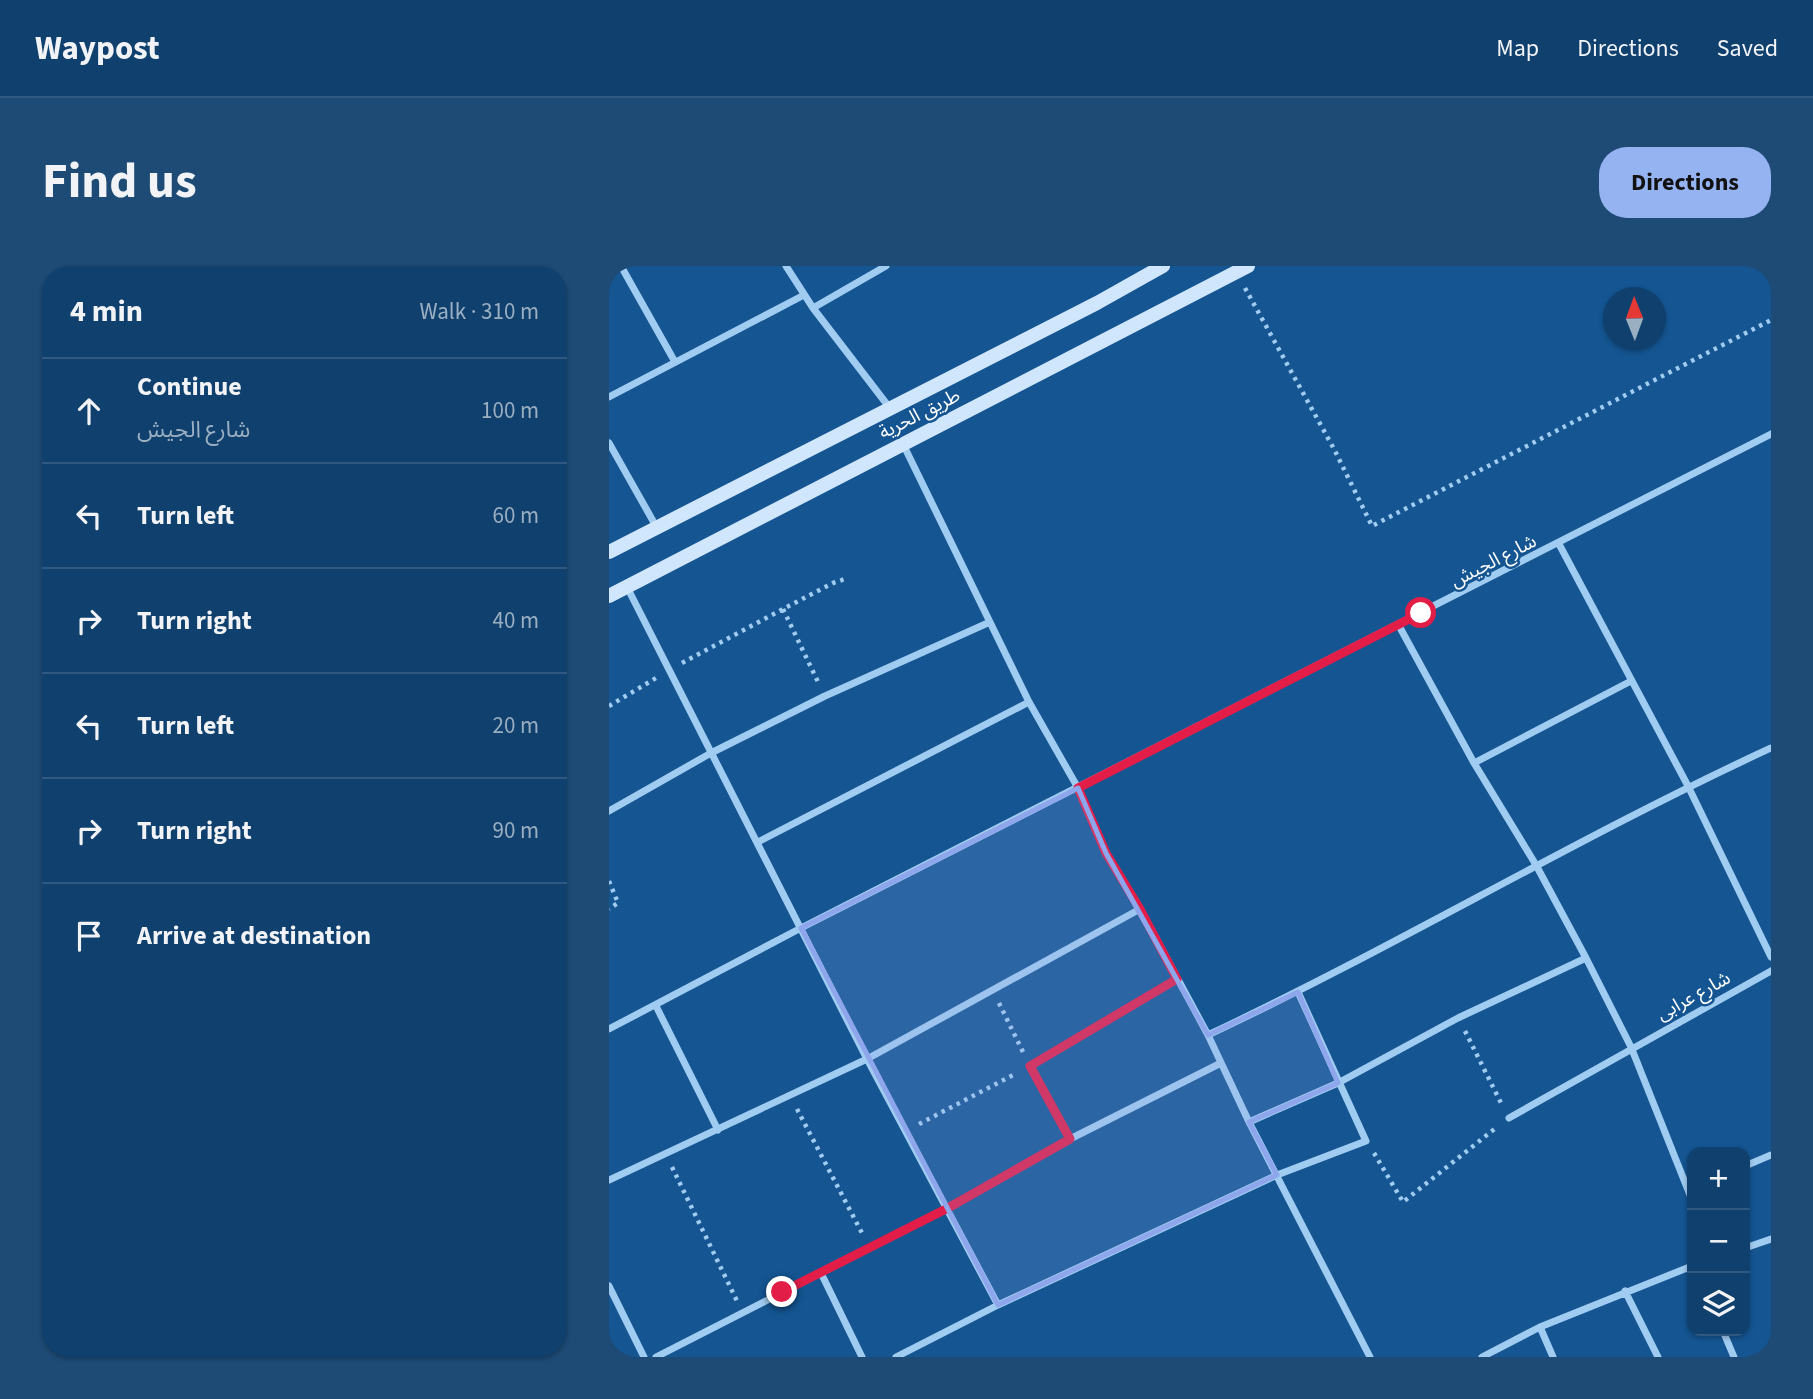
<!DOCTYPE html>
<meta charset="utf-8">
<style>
body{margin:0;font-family:"Source Sans 3","Noto Sans Arabic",sans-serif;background:#1d4b76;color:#f1f3f6}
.controls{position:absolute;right:21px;bottom:21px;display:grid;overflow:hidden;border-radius:14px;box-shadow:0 2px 5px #0004}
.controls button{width:63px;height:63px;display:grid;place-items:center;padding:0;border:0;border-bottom:2px solid #2f5981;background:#0f406e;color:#f1f3f6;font:35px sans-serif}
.compass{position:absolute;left:994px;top:21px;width:63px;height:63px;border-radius:50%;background:#0f406e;box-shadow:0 2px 5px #0004;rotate:359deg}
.stop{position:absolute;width:21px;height:21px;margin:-16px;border:5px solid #e11d48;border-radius:50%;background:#fff}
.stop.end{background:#e11d48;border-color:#fff;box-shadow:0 2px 7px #0008}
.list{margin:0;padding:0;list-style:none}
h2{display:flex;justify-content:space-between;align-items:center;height:91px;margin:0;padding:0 28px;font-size:30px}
h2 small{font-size:23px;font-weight:400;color:#9bafc2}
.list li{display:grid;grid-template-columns:46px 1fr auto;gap:21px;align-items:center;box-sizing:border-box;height:105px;padding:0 28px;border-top:2px solid #2f5981}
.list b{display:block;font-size:26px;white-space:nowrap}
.list p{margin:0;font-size:23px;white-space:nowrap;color:#9bafc2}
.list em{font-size:23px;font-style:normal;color:#9bafc2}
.icon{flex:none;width:38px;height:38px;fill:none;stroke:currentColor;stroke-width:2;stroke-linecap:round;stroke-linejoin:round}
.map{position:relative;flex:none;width:1162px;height:1091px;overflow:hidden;border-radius:28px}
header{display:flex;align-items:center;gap:42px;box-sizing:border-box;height:98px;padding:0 35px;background:#0f406e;border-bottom:2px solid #2f5981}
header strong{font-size:33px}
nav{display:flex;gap:38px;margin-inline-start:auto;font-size:24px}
.intro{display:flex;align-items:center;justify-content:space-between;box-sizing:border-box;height:168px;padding:0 42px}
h1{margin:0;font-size:49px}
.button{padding:18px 32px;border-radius:28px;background:#95b2f1;color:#111;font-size:24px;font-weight:700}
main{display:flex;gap:42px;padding:0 42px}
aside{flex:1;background:#0f406e;border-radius:28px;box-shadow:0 2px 5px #0004}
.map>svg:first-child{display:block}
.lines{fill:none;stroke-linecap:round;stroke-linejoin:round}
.path{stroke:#a1ccf1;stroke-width:4.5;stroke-dasharray:3.5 5;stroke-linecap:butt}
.minor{stroke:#a1ccf1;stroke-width:7}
.secondary{stroke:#d0e6fc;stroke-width:14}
.route{stroke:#e11d48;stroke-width:9}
.marked{fill:#8ea6ec;fill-opacity:0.2;stroke:#8ea6ec;stroke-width:5;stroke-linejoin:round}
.labels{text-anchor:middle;stroke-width:5;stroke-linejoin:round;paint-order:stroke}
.street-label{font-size:19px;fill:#fff;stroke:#145592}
</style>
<header>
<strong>Waypost</strong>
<nav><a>Map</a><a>Directions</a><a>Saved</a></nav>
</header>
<div class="intro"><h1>Find us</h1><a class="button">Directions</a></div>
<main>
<aside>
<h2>4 min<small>Walk · 310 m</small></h2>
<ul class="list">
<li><svg class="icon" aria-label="ahead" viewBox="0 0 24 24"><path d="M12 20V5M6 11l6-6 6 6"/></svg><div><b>Continue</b><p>شارع الجيش</p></div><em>100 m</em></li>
<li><svg class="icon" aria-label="left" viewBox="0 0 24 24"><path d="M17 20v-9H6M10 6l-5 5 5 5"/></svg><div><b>Turn left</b></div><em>60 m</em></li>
<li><svg class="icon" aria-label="right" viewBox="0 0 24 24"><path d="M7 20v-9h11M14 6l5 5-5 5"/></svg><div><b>Turn right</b></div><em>40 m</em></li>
<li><svg class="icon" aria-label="left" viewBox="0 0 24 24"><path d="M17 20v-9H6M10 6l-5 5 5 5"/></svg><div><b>Turn left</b></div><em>20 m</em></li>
<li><svg class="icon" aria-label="right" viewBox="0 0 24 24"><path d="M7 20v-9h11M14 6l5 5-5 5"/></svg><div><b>Turn right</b></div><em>90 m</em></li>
<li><svg class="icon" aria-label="arrive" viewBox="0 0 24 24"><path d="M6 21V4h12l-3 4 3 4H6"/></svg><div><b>Arrive at destination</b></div></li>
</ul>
</aside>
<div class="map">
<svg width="1162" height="1091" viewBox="0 0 1162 1091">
<rect width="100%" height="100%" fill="#145592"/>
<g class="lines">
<!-- path -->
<path class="path" d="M636 22 725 183 763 260 1162 54
M174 343 210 418
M73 397 174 343 224 317 239 312
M0 440 47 412
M0 615 9 637 0 643
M390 737 414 786
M856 765 893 839
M428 812 454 860
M188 843 254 969
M310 858 408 807
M765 887 794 936 888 861
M63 901 128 1035"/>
<!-- minor -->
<path class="minor" d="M12 0 66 96
M177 0 204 42 280 141
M0 1 2 0
M204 42 277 0
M0 131 195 29
M0 177 48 262
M294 178 420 436 469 522 497 587 531 643 599 769 640 856 761 1091
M950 278 1079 520 1162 691
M18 321 258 793 389 1039
M789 358 865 497 927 599 977 692 1022 781 1083 934
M865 497 1022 415
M0 545 102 487 216 430 381 356
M149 576 420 436
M47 740 109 864
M0 763 192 662 1162 168
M599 769C790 679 971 570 1162 482
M421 800 568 713
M900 852 1162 705
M640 856 729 817 849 752 977 692
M1136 900 1162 889
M0 914 258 793 531 643
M1136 982 1162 973
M212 1007 253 1091
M0 1020 35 1091
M1016 1025 1049 1091
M931 1061 944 1091
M1114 1065 1125 1091
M47 1091 339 942 461 873 612 797
M287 1091 389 1039 668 909 757 875 689 726
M873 1091 931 1061 1083 1000"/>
<!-- secondary -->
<path class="secondary" d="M0 286 488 37 554 0
M0 330 639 0"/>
</g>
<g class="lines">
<!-- route -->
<path class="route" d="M173 1026 339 942 461 873 421 800 568 713 531 643 497 587 469 522 812 347"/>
</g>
<!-- marked area -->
<path class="marked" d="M469 522 497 587 599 769 689 726 729 817 640 856 668 909 389 1039 192 662Z"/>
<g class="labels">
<!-- street labels -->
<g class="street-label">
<text transform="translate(310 147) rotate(-27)" y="7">طريق الحرية</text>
<text transform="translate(884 294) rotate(-27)" y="7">شارع الجيش</text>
<text transform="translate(1084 729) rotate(-29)" y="7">شارع عرابى</text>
</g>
</g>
</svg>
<div class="controls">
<button>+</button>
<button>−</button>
<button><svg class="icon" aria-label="layers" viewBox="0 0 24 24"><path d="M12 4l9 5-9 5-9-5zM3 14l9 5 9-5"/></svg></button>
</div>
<svg class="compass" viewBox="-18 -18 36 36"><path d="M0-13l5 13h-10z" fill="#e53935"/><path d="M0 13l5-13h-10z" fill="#9bafc2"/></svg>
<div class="stop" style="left:812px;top:347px"></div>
<div class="stop end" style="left:173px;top:1026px"></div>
</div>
</main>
